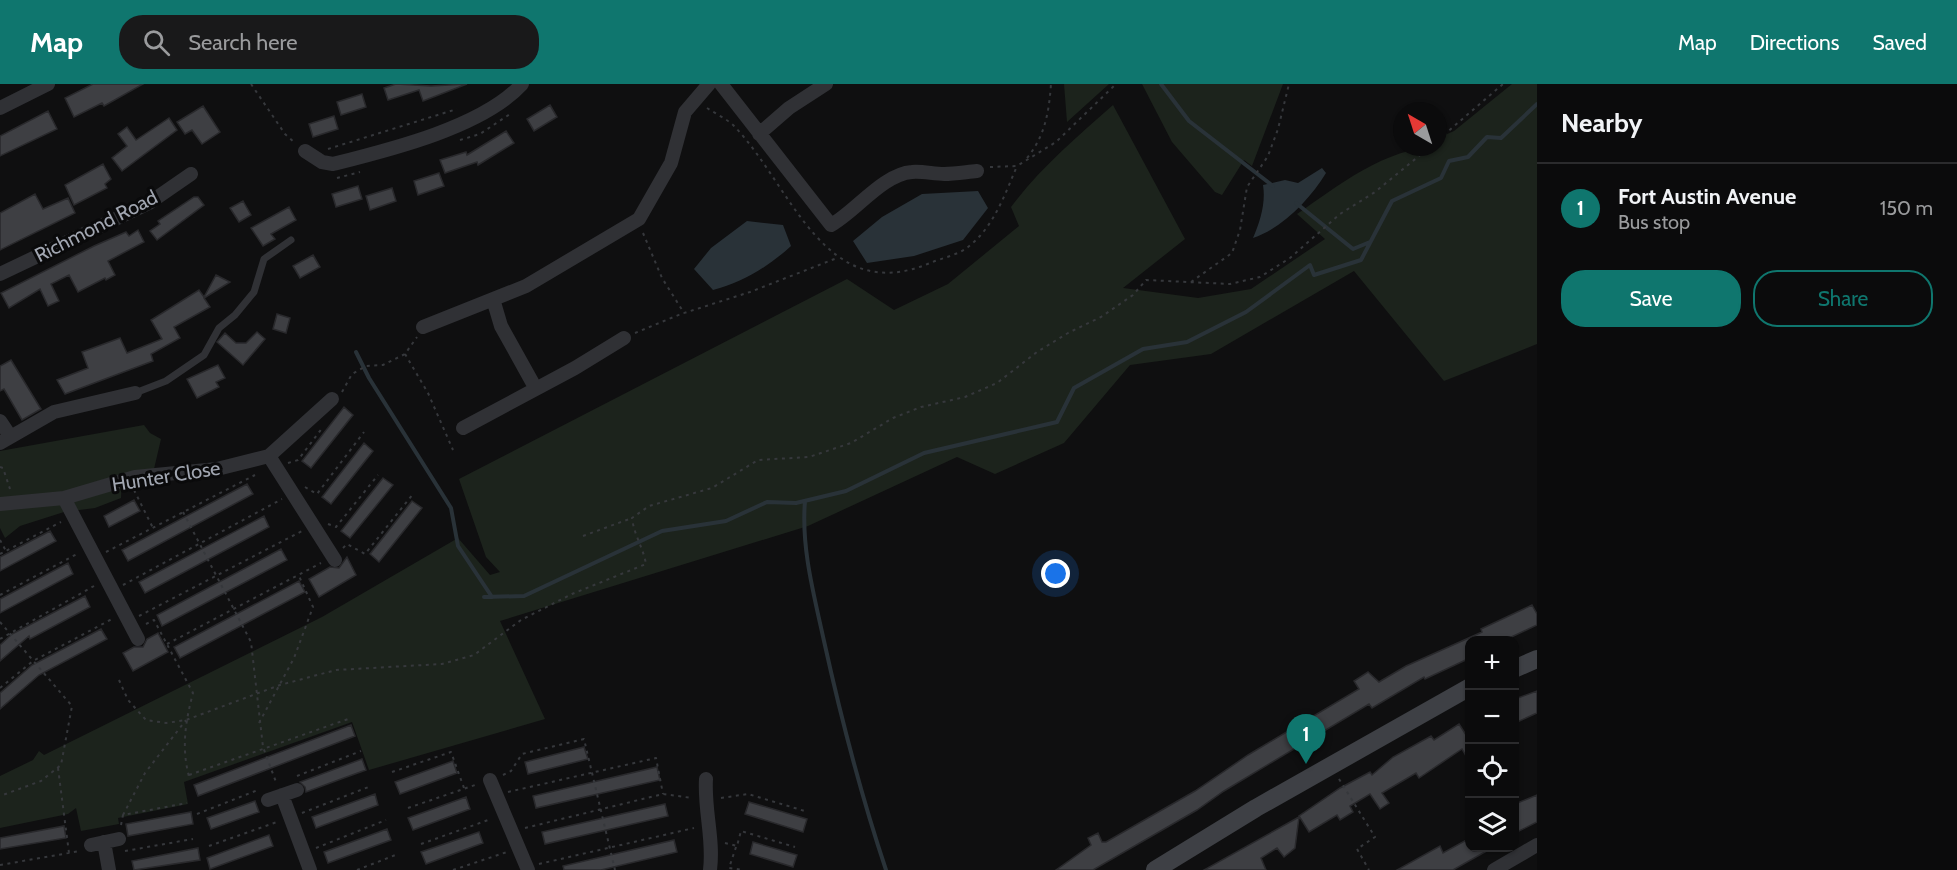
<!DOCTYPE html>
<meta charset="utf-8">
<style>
body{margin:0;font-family:Cabin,sans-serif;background:#19191a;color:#f1f3f6}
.controls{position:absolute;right:18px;bottom:18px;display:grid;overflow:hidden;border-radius:12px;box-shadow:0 2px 4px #0004}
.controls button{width:54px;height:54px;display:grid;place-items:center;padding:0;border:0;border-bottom:2px solid #2b2b2d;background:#0b0b0c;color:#f1f3f6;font:30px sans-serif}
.compass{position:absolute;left:1393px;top:18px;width:54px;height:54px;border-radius:50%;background:#0b0b0c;box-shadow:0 2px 4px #0004;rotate:321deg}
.you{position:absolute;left:1056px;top:490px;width:21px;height:21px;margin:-15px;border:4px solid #fff;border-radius:50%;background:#1a73e8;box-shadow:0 0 0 9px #1a73e833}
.badge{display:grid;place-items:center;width:39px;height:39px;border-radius:50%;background:#0f766e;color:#fff;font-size:20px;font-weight:700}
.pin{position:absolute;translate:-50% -50px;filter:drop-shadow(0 2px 3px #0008)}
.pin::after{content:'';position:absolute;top:32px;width:21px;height:18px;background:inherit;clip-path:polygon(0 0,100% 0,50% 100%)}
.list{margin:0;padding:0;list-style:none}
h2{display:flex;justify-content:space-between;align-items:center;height:78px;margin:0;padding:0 24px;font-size:26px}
h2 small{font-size:20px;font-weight:400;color:#9a9b9d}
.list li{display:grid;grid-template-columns:39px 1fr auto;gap:18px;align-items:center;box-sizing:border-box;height:90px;padding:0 24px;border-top:2px solid #2b2b2d}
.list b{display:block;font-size:22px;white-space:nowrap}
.list p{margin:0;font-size:20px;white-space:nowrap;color:#9a9b9d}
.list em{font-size:20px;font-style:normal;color:#9a9b9d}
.actions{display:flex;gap:12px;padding:18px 24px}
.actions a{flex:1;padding:14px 0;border:2px solid #0f766e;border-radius:24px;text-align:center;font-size:21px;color:#0f766e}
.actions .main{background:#0f766e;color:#fff}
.icon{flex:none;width:33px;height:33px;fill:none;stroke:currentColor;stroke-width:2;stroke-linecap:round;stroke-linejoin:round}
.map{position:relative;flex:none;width:1537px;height:786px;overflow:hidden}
header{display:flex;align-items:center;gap:36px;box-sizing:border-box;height:84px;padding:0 30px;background:#0f766e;color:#fff}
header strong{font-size:28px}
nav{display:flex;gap:33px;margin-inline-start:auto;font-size:21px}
.search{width:420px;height:54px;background:#19191a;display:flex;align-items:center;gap:15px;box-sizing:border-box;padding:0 21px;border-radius:24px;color:#9a9b9d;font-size:22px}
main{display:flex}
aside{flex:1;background:#0b0b0c}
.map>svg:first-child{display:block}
.green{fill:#1c231c}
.water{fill:#293238}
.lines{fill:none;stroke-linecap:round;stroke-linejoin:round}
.stream{stroke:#293238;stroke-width:4}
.building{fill:#3e3f43;stroke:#29292c;stroke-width:1.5}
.path{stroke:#36383c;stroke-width:2;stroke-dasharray:3 4.5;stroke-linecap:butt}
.service{stroke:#303135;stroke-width:7}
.minor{stroke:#303135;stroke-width:14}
.secondary{stroke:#3e4045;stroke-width:18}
.labels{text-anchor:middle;stroke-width:6;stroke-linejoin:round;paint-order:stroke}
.street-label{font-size:20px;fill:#a1a6b1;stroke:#0a0a0b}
</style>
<header>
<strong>Map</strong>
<div class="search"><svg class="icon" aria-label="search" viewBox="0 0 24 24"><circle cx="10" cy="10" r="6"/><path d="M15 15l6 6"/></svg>Search here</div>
<nav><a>Map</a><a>Directions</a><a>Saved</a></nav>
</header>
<main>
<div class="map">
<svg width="1537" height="786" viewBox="0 0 1537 786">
<rect width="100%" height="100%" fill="#0f0f10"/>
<!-- green -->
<path class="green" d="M1064 0H1109L1067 38Z
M1142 0H1283L1252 82 1244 76 1222 111 1215 108 1172 58Z
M1512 0H1537V260L1444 297 1354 187 1211 270 1130 281 1064 359 995 390 957 373 808 442 500 537 545 635 369 686 352 638 184 698 188 720 118 734 119 740 81 747 76 724 68 730 0 744V692L33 676 39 667 44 671 322 533 458 454 490 491 500 488 486 473 459 395 847 195 894 226 948 200 1019 142 1011 123C1040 84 1077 53 1113 21L1185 155 1123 204 1198 214 1251 205 1325 155 1297 130C1338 102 1386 63 1438 63V54L1454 47Z
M144 341 150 349 161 355 154 385 122 391 121 414 95 424 64 428 20 442 5 454 0 444V367Z"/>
<!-- water -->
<path class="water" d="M1322 84 1326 89C1310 115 1283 144 1253 154 1260 138 1266 119 1263 101L1285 96 1298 99Z
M978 107 988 124 963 156 914 172 867 179 853 157 882 133 922 110Z
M747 137 783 141 791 162C768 183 743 198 713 206L694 185 711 164Z"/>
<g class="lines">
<!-- stream -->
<path class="stream" d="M1161 0 1189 37 1273 102
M1296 119 1353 165 1370 158
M356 268 369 294 451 424 458 462 492 513
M805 417C801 464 814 511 824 557 841 634 861 711 886 786
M484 513 524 512 662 447 726 437 767 418 796 419 846 407 924 369 1057 338 1074 304 1143 265 1187 258 1246 228 1310 181 1314 191 1361 176 1392 117 1441 94 1449 77 1468 73 1487 53 1501 54 1537 20"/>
</g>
<!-- building -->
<path class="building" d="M93 0H143L104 22 102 19 74 33 65 14Z
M396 0 431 2 467 0 423 17 419 6 388 16 384 4Z
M362 10 366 23 341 31 337 18Z
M550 21 557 33 534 47 527 35Z
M203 22 220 48 202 60 192 46 185 50 177 38Z
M48 27 57 45 0 72V52Z
M334 32 338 45 313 53 309 40Z
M169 34 177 46 122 87 112 74 127 62 118 50 127 43 136 56Z
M506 47 514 59 478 81 477 78 445 89 440 76 466 68 467 71Z
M103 80 111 95 105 100 107 104 74 121 65 101Z
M439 89 444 102 418 111 414 97Z
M358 102 362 115 336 123 332 110Z
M392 104 396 117 370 126 366 112Z
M35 110 43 125 68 114 75 129 0 166V129Z
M194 113H198L204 121 157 156 150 147 160 140 158 137Z
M243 117 251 131 239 138 230 124Z
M289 123 296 136 271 150 275 155 263 162 251 144Z
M138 146 144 158 108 177 115 191 106 196 105 194 78 208 69 191 51 200 59 217 48 222 40 205 9 224 1 209 94 162 126 148 129 152Z
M313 171 320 183 300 194 293 182Z
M216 191 230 198 204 214 210 223 174 243 180 254 151 270 153 277 65 310 57 296 88 284 82 268 120 254 127 269 162 255 151 236 199 206 204 213Z
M277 230 290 234 286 249 273 245Z
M257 248 265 255 243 281 217 258 225 249 236 259H246Z
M11 276 41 325 22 336 4 305 0 307V282Z
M218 281 225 294 216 298 219 303 197 314 187 295Z
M344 323 353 331 311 384 302 377Z
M364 359 373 367 331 420 322 413Z
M383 394 393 401 350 454 341 447Z
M247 400 253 410 128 477 122 466Z
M134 416 140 427 109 443 104 432Z
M412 417 422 424 379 478 370 470Z
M264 432 269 443 145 509 139 498Z
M50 447 56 457 0 487V473Z
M281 465 287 476 162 542 157 531Z
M347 473 356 491 319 513 309 495 330 483 339 484Z
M68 479 73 490 0 529V515Z
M299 497 305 508 180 574 174 563Z
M85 512 90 523 30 555 29 552 0 577V561L12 550Z
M1532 521 1537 530V541L1505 556H1470V574L1425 595 1424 593 1372 624 1369 620 1224 707 1197 726 1093 786H1056L1091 761 1088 754 1098 749 1102 758H1106L1195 707 1248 671 1359 605 1354 597 1368 588 1379 598 1406 582 1482 548 1481 545Z
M101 545 107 555 39 591 0 625V609L32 581Z
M158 549 168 568 133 587 123 569 134 563H143L147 555Z
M1537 607V629L1515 639V615Z
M1459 640 1470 657V679L1462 665 1419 694 1416 689 1382 709 1389 719 1380 725 1370 710 1350 722 1353 728 1340 736 1337 731 1309 748 1299 732 1340 704 1370 688 1372 691 1393 673 1431 652 1434 656Z
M351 641 355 652 198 712 194 701Z
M584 663 588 675 528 690 525 678Z
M362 675 366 686 341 695 306 708 305 703 300 698Z
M453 677 457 689 400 710 395 698Z
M657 683 660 696 536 724 533 712Z
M375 710 378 721 316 744 312 733Z
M1537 711V738L1515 749V720Z
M466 713 470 725 413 746 408 734Z
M255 717 259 728 211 745 207 734Z
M749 718 807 735 803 748 745 730Z
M665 720 668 732 545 760 542 748Z
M191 728 193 740 128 752 126 740Z
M1299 733 1295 764 1284 773 1277 764 1261 774 1266 786H1204Z
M64 742 66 754 0 765V754Z
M387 745 391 756 328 779 324 768Z
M479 748 483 759 426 780 421 768Z
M269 751 273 762 210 785 207 774Z
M1470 754V764H1492L1453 786H1397L1440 762 1443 769Z
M674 756 677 768 601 786H564L563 782Z
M753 758 797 771 793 783 750 770Z
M198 764 200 776 134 786 132 777Z"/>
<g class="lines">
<!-- path -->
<path class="path" d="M251 0 285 50 294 58
M707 24C716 30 727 35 734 42 792 102 824 224 930 179 942 174 958 171 968 163 994 143 1005 110 1017 82
M460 56 480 50 510 30
M1438 56 1503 0
M328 65 457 25
M1027 74C1045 52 1049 28 1051 0
M990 83 1017 82 1056 58 1116 0
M337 94 360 88
M643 149 662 194 684 229
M1191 198 1232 169 1240 146 1247 103 1268 72 1278 45 1289 0
M635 249 681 230 750 208 837 174
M405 270 428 309 453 366
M342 308 352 290 366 282 383 281 405 270 417 253
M288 379 298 376 323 343
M0 383 3 384 10 405
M305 403 317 410 364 348
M134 406 153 444
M183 428 251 558 263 663 276 698
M328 440 336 443 378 391
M583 452 632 434
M0 456 6 467
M343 464 347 460 365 470 413 410
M106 468 255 391
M0 470 61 438
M123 501 282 415
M0 511 77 470
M139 532 302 447
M0 538 72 622 61 681 41 697 0 712
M146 540 154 536 193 609C185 639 181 666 190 696
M0 555 94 502
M167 560 321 479
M119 596 128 616 146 636 166 639 186 636 280 601 336 586 442 580 474 571 521 536 572 510 646 480C643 463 634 451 632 434L649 422 712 404 758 376 809 373 851 359 893 334 921 323 965 313 997 299 1037 268 1068 249 1101 233 1133 211 1146 196 1230 200 1260 193 1290 174 1340 130 1375 108 1430 63
M0 604 33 577 112 535
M259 639 294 574 313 523 299 492
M58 684 69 769
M392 688 451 668 464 704
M189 691 348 635
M503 691 511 687 522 670 584 655 615 786
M297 692 361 667
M1339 695 1375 753 1357 765 1369 786
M508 708 656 674 663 710
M721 714 748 710 808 728
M408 724 478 700
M302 729 371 702
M197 730 258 706
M123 731 145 689 186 636
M121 741 123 731 187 719
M525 744 663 710 692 714
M725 759 737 762 741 747 795 763
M421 760 491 735
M209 762 277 738
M736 763 729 784 743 786
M316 764 386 736
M125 767 193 755
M539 780 694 744
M0 781 80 767
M357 786 398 770
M453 786 507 768"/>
<!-- service -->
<path class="service" d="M135 309 166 297 204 271 219 244 235 231 254 208 264 175 291 156"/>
<!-- minor -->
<path class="minor" d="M721 0 831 141C855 128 883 90 912 88 922 87 934 90 944 90 955 90 966 88 977 87
M0 24 48 0
M759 50 789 24 826 0
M305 67 322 78 333 80C389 66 483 43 522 0
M0 190 149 119 191 90
M493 215 501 242 536 305
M423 243 526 202 639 135 671 79 685 28 709 0
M0 337 10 352
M463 344 575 284 624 254
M0 359 54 328 135 309
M269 372 335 476
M64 414 138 555
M0 420 64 414 135 393 217 385 269 372 332 315
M706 695C704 726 714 755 710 786
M490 696 528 786
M282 711 310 786
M268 716 297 706
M104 758 109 786
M91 761 119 755
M1494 786 1537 761"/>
<!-- secondary -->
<path class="secondary" d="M1514 585 1537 575
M1155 786 1256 724 1470 603"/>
</g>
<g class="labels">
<!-- street labels -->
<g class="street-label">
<text transform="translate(96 142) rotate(-27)" y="7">Richmond Road</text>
<text transform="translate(166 392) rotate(-9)" y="7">Hunter Close</text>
</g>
</g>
</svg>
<div class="controls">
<button>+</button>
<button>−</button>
<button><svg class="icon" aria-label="locate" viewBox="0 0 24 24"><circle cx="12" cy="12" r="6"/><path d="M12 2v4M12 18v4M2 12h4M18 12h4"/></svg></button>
<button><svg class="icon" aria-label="layers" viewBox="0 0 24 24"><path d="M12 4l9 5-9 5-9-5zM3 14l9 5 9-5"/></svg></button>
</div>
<svg class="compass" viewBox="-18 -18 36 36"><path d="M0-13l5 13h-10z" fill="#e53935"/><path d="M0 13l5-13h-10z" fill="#9a9b9d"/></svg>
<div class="you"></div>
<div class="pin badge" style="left:1306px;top:680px">1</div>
</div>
<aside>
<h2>Nearby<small></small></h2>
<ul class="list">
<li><span class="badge">1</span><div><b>Fort Austin Avenue</b><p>Bus stop</p></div><em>150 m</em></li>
</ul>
<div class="actions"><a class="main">Save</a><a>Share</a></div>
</aside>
</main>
